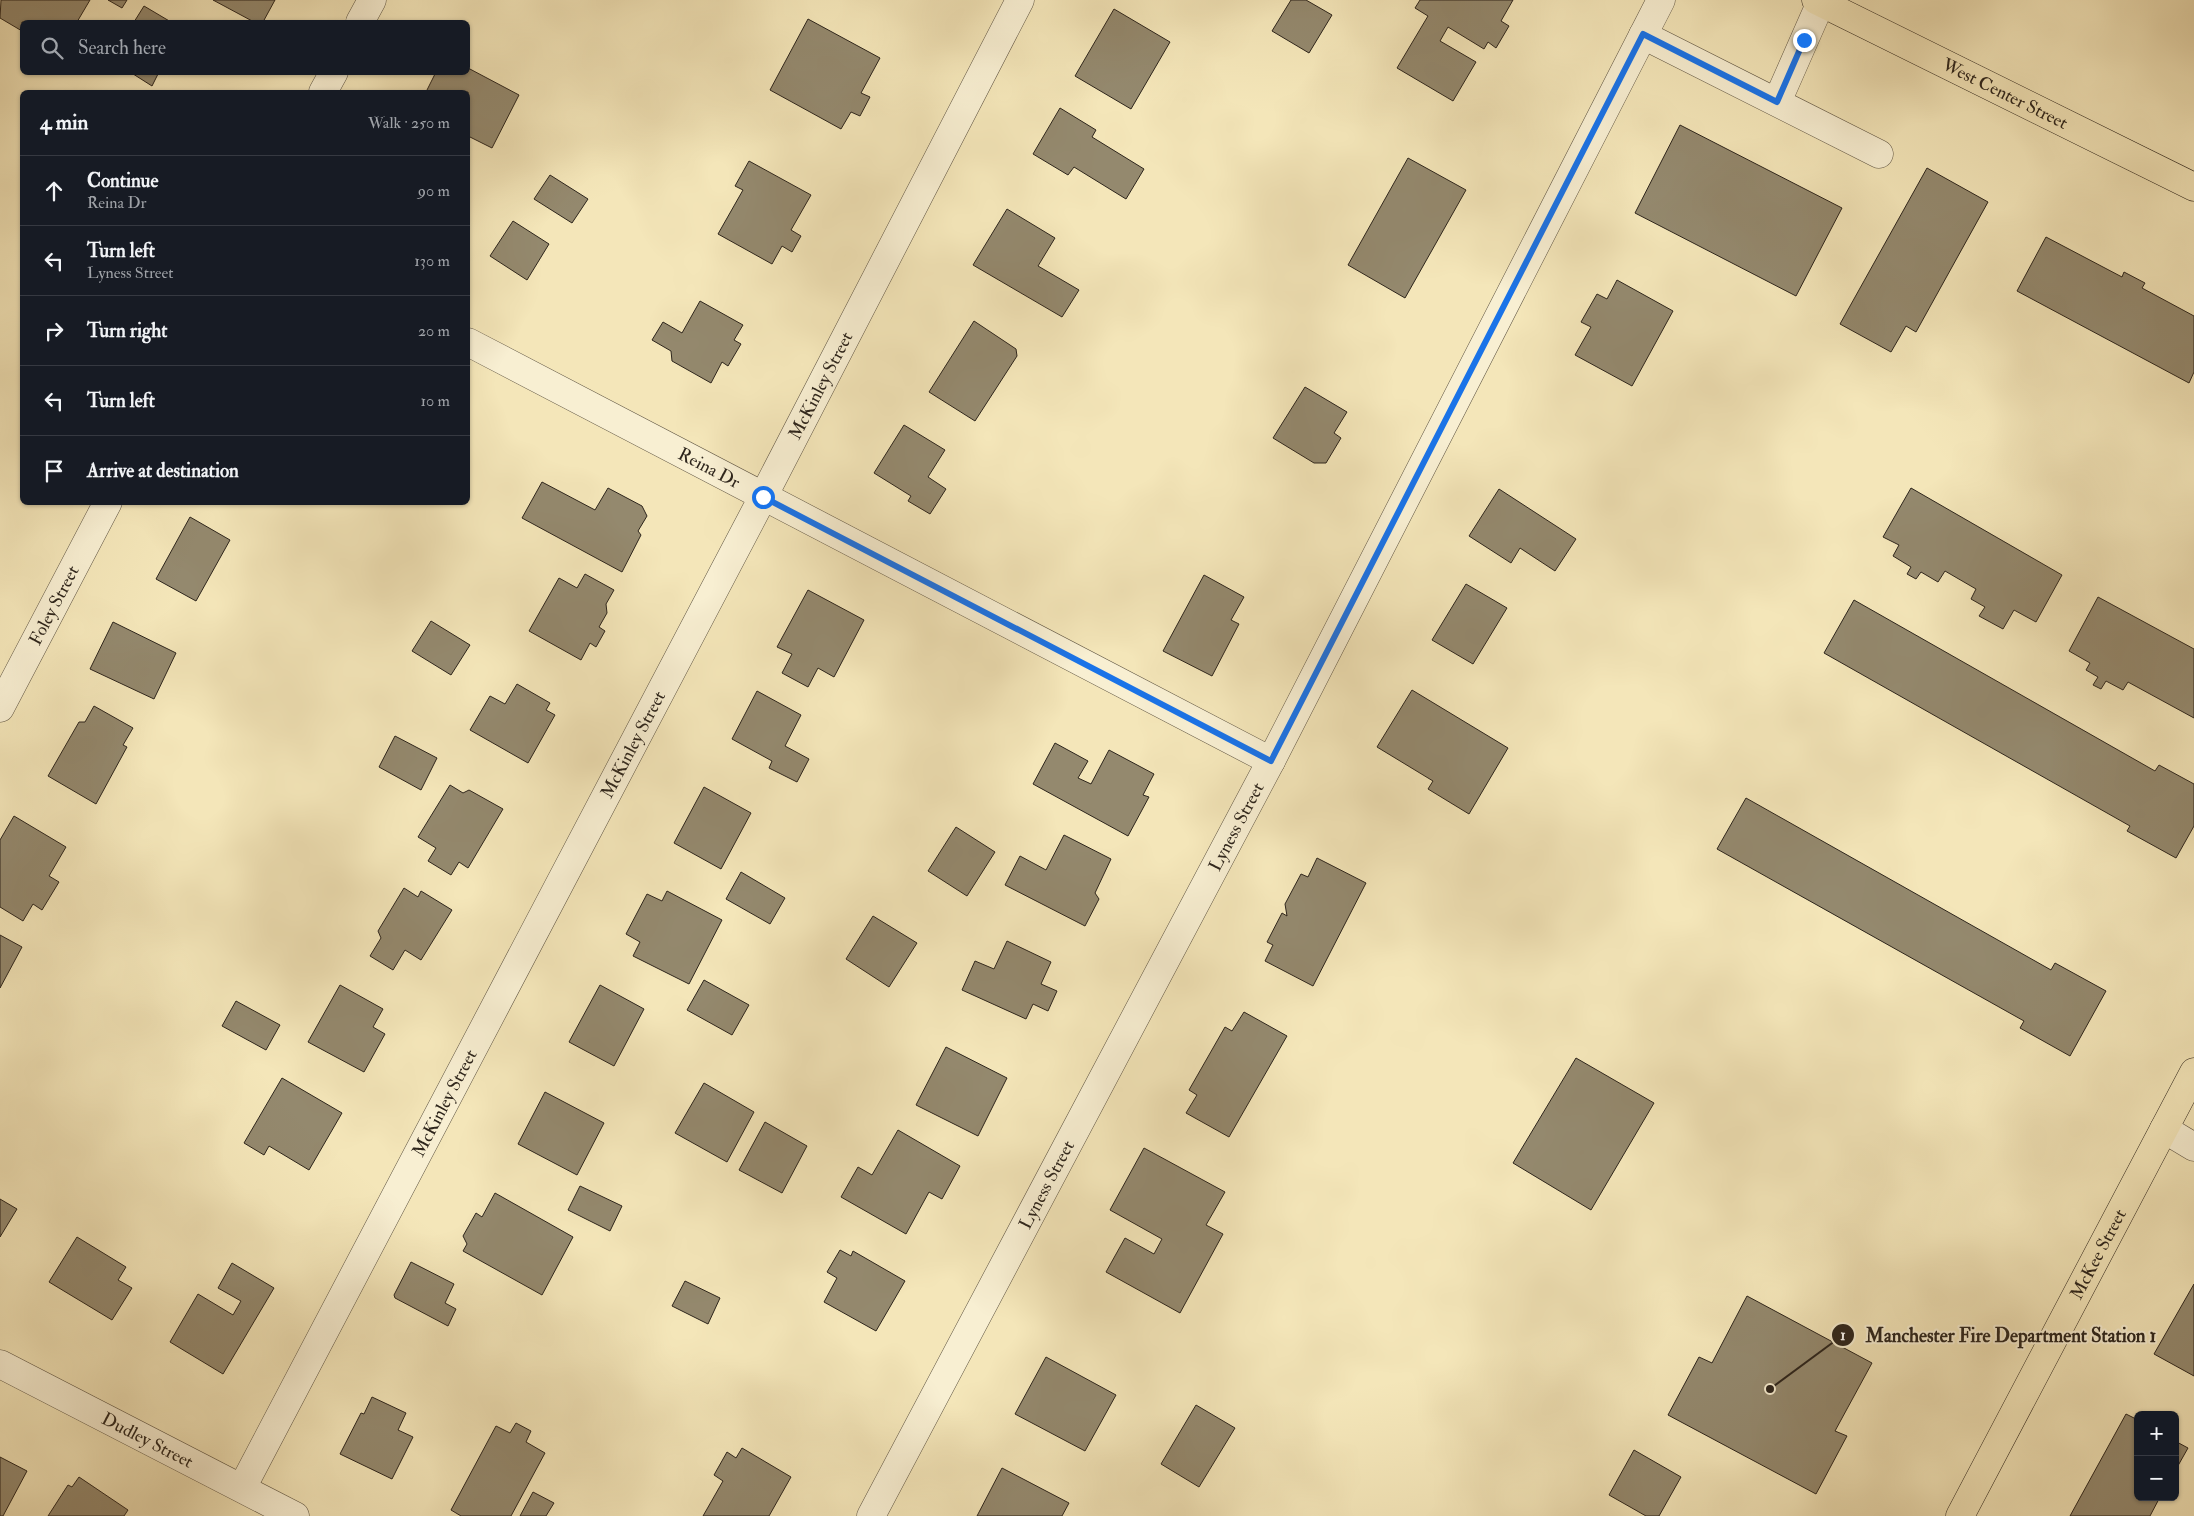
<!DOCTYPE html>
<meta charset="utf-8">
<style>
body{margin:0;font-family:"IM FELL Double Pica",serif;background:#20242c;color:#f1f3f6}
.controls{position:absolute;right:15px;bottom:15px;display:grid;overflow:hidden;border-radius:8px;box-shadow:0 1px 4px #0004}
.controls button{width:45px;height:45px;display:grid;place-items:center;padding:0;border:0;border-bottom:1px solid #363941;background:#171b24;color:#f1f3f6;font:25px sans-serif}
.stop{position:absolute;width:15px;height:15px;margin:-11px;border:4px solid #1a73e8;border-radius:50%;background:#fff}
.stop.end{background:#1a73e8;border-color:#fff;box-shadow:0 1px 5px #0008}
.list{margin:0;padding:0;list-style:none}
h2{display:flex;justify-content:space-between;align-items:center;height:65px;margin:0;padding:0 20px;font-size:21px}
h2 small{font-size:16px;font-weight:400;color:#9ea1a6}
.list li{display:grid;grid-template-columns:32px 1fr auto;gap:15px;align-items:center;box-sizing:border-box;height:70px;padding:0 20px;border-top:1px solid #363941}
.list b{display:block;font-size:19px;white-space:nowrap}
.list p{margin:0;font-size:16px;white-space:nowrap;color:#9ea1a6}
.list em{font-size:16px;font-style:normal;color:#9ea1a6}
.icon{flex:none;width:28px;height:28px;fill:none;stroke:currentColor;stroke-width:2;stroke-linecap:round;stroke-linejoin:round}
.map{position:relative;flex:none;width:2194px;height:1516px;overflow:hidden}
.search{position:absolute;background:#171b24;box-shadow:0 1px 4px #0004;left:20px;top:20px;width:450px;height:55px;display:flex;align-items:center;gap:12px;box-sizing:border-box;padding:0 18px;border-radius:8px;color:#9ea1a6;font-size:19px}
.panel{position:absolute;background:#171b24;box-shadow:0 1px 4px #0004;left:20px;top:90px;width:450px;height:415px;border-radius:8px}
.map>svg:first-child{display:block}
.building{fill:#94896e;stroke:#2d251c}
.lines{fill:none;stroke-linecap:round;stroke-linejoin:round}
.minor-casing{stroke:#5f5543;stroke-width:29}
.major-casing{stroke:#2d251c;stroke-width:29}
.minor{stroke:#f8efd2;stroke-width:28}
.major{stroke:#f4e6b9;stroke-width:28}
.route{stroke:#1a73e8;stroke-width:6}
.labels{text-anchor:middle;stroke-width:4;stroke-linejoin:round;paint-order:stroke}
.street-label{font-size:18px;fill:#2d251c;stroke:#f8efd2}
.leader{fill:none;stroke:#2d251c;stroke-width:2}
.callout-dot{fill:#2d251c;stroke:#f8efd2;stroke-width:2}
.mark-label{font-size:15px;text-anchor:middle;font-weight:bold;fill:#fff}
.callout-label{font-size:19px;text-anchor:middle;font-weight:bold;fill:#2d251c;stroke:#f8efd2;stroke-width:4;stroke-linejoin:round;paint-order:stroke}
</style>
<div class="map">
<svg width="2194" height="1516" viewBox="0 0 2194 1516">
<rect width="100%" height="100%" fill="#f4e6b9"/>
<filter id="stains"><feTurbulence type="fractalNoise" baseFrequency=".004" numOctaves="4"/><feColorMatrix values="0 0 0 0 .2 0 0 0 0 .09 0 0 0 0 .02 0 0 0 .5 -.17"/></filter>
<radialGradient id="worn" r=".72"><stop offset=".6" stop-color="#630" stop-opacity="0"/><stop offset="1" stop-color="#630" stop-opacity=".3"/></radialGradient>
<!-- building -->
<path class="building" d="M1 0H90L77 22H22V31L0 18Z
M108 0H127L122 8Z
M213 0H275L263 22H254Z
M1291 0H1306L1332 15 1309 53 1272 31Z
M1420 0H1513L1501 21 1509 26 1496 48 1488 42 1484 49 1448 27 1440 41 1476 62 1453 101 1397 68 1428 16 1415 8Z
M144 6 171 22H134Z
M1114 9 1170 42 1131 109 1075 76Z
M808 19 880 58 861 93 870 97 860 116 851 112 841 129 770 90Z
M468 68 519 95 492 148 468 136V92H426L436 72H468Z
M130 72H159L152 86Z
M1060 108 1096 130 1092 137 1144 169 1126 199 1074 167 1068 175 1033 154Z
M1680 125 1842 208 1796 296 1635 213Z
M1408 158 1466 190 1405 298 1348 265Z
M749 161 811 195 791 230 801 236 792 252 782 246 772 264 718 234 743 190 735 186Z
M1927 168 1988 202 1916 332 1906 326 1891 352 1840 324Z
M550 175 588 199 572 223 534 199Z
M1007 209 1055 238 1038 266 1079 290 1062 317 973 265Z
M513 221 549 244 527 280 490 256Z
M2046 237 2122 277 2124 272 2145 283 2142 288 2194 316V372L2189 383 2017 291Z
M1617 280 1673 311 1632 386 1575 355 1591 327 1581 322 1597 294 1607 299Z
M700 301 743 325 734 340 741 344 728 366 722 362 711 383 672 361 671 351 652 340 663 322 682 333Z
M974 321 1016 349 1017 356 975 421 929 392Z
M1305 387 1347 412 1334 433 1341 438 1326 463H1314L1273 438Z
M904 425 945 450 928 477 946 489 930 514 908 501 911 496 874 473Z
M542 482 595 510 608 488 642 506 647 516 638 531 641 535 622 572 522 518Z
M1911 488 2062 575 2036 622 2014 610 2003 629 1979 616 1985 607 1971 599 1976 589 1945 571 1938 582 1921 572 1916 579 1907 574 1911 567 1893 556 1899 545 1883 537Z
M1499 489 1576 539 1555 571 1520 548 1511 563 1469 536Z
M190 517 230 540 196 601 156 579Z
M585 574 614 590 606 604 607 613 599 627 605 631 596 647 590 643 581 660 529 631 559 578 577 588Z
M1204 575 1244 597 1231 620 1239 624 1212 676 1163 651Z
M1466 584 1507 608 1473 664 1432 640Z
M808 590 864 620 834 677 818 668 808 687 782 673 792 654 777 647Z
M2098 597 2194 649V718L2128 682 2123 690 2106 681 2101 689 2093 685 2098 677 2086 670 2090 663 2069 651Z
M1854 600 2155 771 2159 765 2194 784V826L2176 858 2127 831 2130 826 1824 653Z
M431 621 470 645 451 675 412 651Z
M113 622 176 653 154 699 90 669Z
M517 684 550 703 546 710 555 715 528 763 470 730 490 696 505 704Z
M1412 690 1508 748 1469 814 1428 789 1433 781 1377 747Z
M757 691 801 715 785 746 809 759 797 782 769 768 772 761 732 739Z
M94 706 133 728 123 745 127 747 96 804 48 776 79 722H85Z
M395 736 437 758 421 790 379 767Z
M1055 743 1088 761 1078 778 1091 784 1109 750 1154 774 1143 795 1149 797 1128 836 1033 784Z
M450 785 463 793 469 790 503 809 468 868 459 862 451 875 428 861 436 848 418 837Z
M704 787 751 813 721 869 674 843Z
M1746 798 2051 970 2055 963 2106 991 2070 1056 2020 1028 2024 1021 1717 849Z
M14 816 66 847 49 876 59 882 42 910 33 904 23 921 0 907V840Z
M956 827 995 852 967 896 928 871Z
M1064 835 1111 859 1095 893 1099 899 1085 926 1005 885 1020 856 1046 870Z
M1317 858 1366 883 1313 986 1265 961 1273 945 1267 942 1282 913 1287 916 1285 904 1301 874 1308 877Z
M741 872 785 898 770 924 726 899Z
M404 888 418 897 421 891 452 910 421 960 405 950 393 970 370 956 381 938 378 931Z
M667 891 722 920 689 984 633 956 640 942 626 934 647 894 662 901Z
M873 916 917 943 889 987 846 959Z
M0 935 22 947 0 988Z
M1007 941 1051 962 1041 984 1057 991 1048 1011 1033 1004 1026 1019 962 990 975 961 994 969Z
M704 980 749 1005 732 1035 687 1010Z
M340 985 383 1009 373 1027 385 1034 364 1072 308 1042Z
M600 985 644 1009 614 1066 569 1042Z
M236 1001 280 1025 266 1050 222 1026Z
M1244 1012 1287 1036 1229 1137 1186 1113 1197 1095 1189 1090 1225 1027 1232 1031Z
M946 1047 1007 1078 978 1136 916 1105Z
M1576 1058 1654 1103 1591 1210 1513 1163Z
M282 1078 342 1113 309 1170 269 1146 264 1155 244 1143Z
M704 1083 754 1112 727 1162 675 1133Z
M545 1092 604 1123 577 1175 518 1144Z
M765 1122 807 1146 782 1193 739 1170Z
M898 1130 960 1166 942 1199 929 1192 906 1234 841 1197 858 1167 872 1175Z
M1144 1148 1225 1192 1206 1225 1223 1234 1180 1313 1106 1272 1125 1238 1154 1254 1162 1239 1110 1210Z
M580 1186 622 1206 610 1231 568 1210Z
M495 1193 573 1237 542 1295 463 1251 467 1244 463 1236 476 1213 482 1217Z
M0 1199 17 1209 0 1237Z
M77 1237 126 1267 118 1280 132 1288 112 1320 49 1282Z
M840 1250 851 1256 853 1251 905 1281 876 1331 824 1302 837 1278 827 1272Z
M411 1262 454 1284 445 1303 456 1309 448 1326 395 1298 394 1295Z
M232 1263 274 1288 223 1374 170 1342 198 1294 233 1315 241 1301 218 1288Z
M685 1281 720 1298 708 1324 672 1306Z
M2194 1284V1376L2154 1354Z
M1747 1296 1872 1363 1835 1431 1847 1436 1816 1494 1668 1415 1699 1357 1712 1363Z
M1046 1357 1116 1395 1085 1451 1015 1414Z
M372 1397 406 1413 398 1430 413 1437 392 1479 340 1454 361 1413 364 1414Z
M1196 1405 1235 1428 1199 1487 1161 1464Z
M2126 1414 2138 1420V1497H2160L2150 1516H2070Z
M516 1423 531 1431 526 1442 545 1453 511 1516H461L451 1510 496 1426 510 1433Z
M2175 1441 2188 1448 2175 1471Z
M742 1448 791 1477 769 1516H703L723 1481 714 1475 727 1452 736 1458Z
M1634 1450 1681 1477 1659 1516H1646L1609 1495Z
M0 1457 27 1471 3 1516H0Z
M1002 1468 1069 1503 1062 1516H977Z
M79 1477 128 1510 124 1516H48L68 1485 72 1487Z
M533 1492 554 1503 546 1516H520Z"/>
<g class="lines">
<!-- minor casing -->
<g class="minor-casing">
<g id="minor">
<path d="M360 22 372 0"/>
<path d="M1643 35 1879 154"/>
<path d="M323 92 334 72"/>
<path d="M1777 102 1821 2"/>
<path id="s1" d="M468 342 1271 761"/>
<path id="s2" d="M0 708 108 502"/>
<path d="M2164 1129 2194 1147"/>
<path id="s3" d="M0 1364 295 1516"/>
<path id="s4" d="M242 1488 763 497 1020 0"/>
<path id="s5" d="M871 1516 1271 761 1661 0"/>
</g>
</g>
<!-- major casing -->
<g class="major-casing">
<g id="major">
<path id="s6" d="M1816 0 2194 187"/>
<path id="s7" d="M1960 1516 2194 1072"/>
</g>
</g>
<!-- minor -->
<use href="#minor" class="minor"/>
<!-- major -->
<use href="#major" class="major"/>
</g>
<g class="lines">
<!-- route -->
<path class="route" d="M763 497 1271 761 1643 34 1777 102 1804 40"/>
</g>
<g class="labels">
<!-- street labels -->
<g class="street-label">
<text dy="6" stroke="none"><textPath href="#s6" startOffset="211">West Center Street</textPath></text>
<text dy="6" stroke="none"><textPath href="#s4" startOffset="1245">McKinley Street</textPath></text>
<text dy="6" stroke="none"><textPath href="#s1" startOffset="272">Reina Dr</textPath></text>
<text dy="6" stroke="none"><textPath href="#s2" startOffset="116">Foley Street</textPath></text>
<text dy="6" stroke="none"><textPath href="#s4" startOffset="840">McKinley Street</textPath></text>
<text dy="6" stroke="none"><textPath href="#s5" startOffset="780">Lyness Street</textPath></text>
<text dy="6" stroke="none"><textPath href="#s4" startOffset="435">McKinley Street</textPath></text>
<text dy="6" stroke="none"><textPath href="#s5" startOffset="375">Lyness Street</textPath></text>
<text dy="6" stroke="none"><textPath href="#s7" startOffset="296">McKee Street</textPath></text>
<text dy="6" stroke="none"><textPath href="#s3" startOffset="166">Dudley Street</textPath></text>
</g>
</g>
<!-- callouts -->
<path class="leader" d="M1770 1389L1843 1335"/>
<g class="callout-dot">
<circle cx="1770" cy="1389" r="5"/>
<circle cx="1843" cy="1335" r="12"/>
</g>
<g class="mark-label">
<text x="1843" y="1340">1</text>
</g>
<g class="callout-label">
<text x="2011" y="1342">Manchester Fire Department Station 1</text>
</g>
<rect width="100%" height="100%" filter="url(#stains)"/>
<rect width="100%" height="100%" fill="url(#worn)"/>
</svg>
<div class="controls">
<button>+</button>
<button>−</button>
</div>
<div class="stop" style="left:763px;top:497px"></div>
<div class="stop end" style="left:1804px;top:40px"></div>
<div class="search"><svg class="icon" aria-label="search" viewBox="0 0 24 24"><circle cx="10" cy="10" r="6"/><path d="M15 15l6 6"/></svg>Search here</div>
<section class="panel">
<h2>4 min<small>Walk · 250 m</small></h2>
<ul class="list">
<li><svg class="icon" aria-label="ahead" viewBox="0 0 24 24"><path d="M12 20V5M6 11l6-6 6 6"/></svg><div><b>Continue</b><p>Reina Dr</p></div><em>90 m</em></li>
<li><svg class="icon" aria-label="left" viewBox="0 0 24 24"><path d="M17 20v-9H6M10 6l-5 5 5 5"/></svg><div><b>Turn left</b><p>Lyness Street</p></div><em>130 m</em></li>
<li><svg class="icon" aria-label="right" viewBox="0 0 24 24"><path d="M7 20v-9h11M14 6l5 5-5 5"/></svg><div><b>Turn right</b></div><em>20 m</em></li>
<li><svg class="icon" aria-label="left" viewBox="0 0 24 24"><path d="M17 20v-9H6M10 6l-5 5 5 5"/></svg><div><b>Turn left</b></div><em>10 m</em></li>
<li><svg class="icon" aria-label="arrive" viewBox="0 0 24 24"><path d="M6 21V4h12l-3 4 3 4H6"/></svg><div><b>Arrive at destination</b></div></li>
</ul>
</section>
</div>
